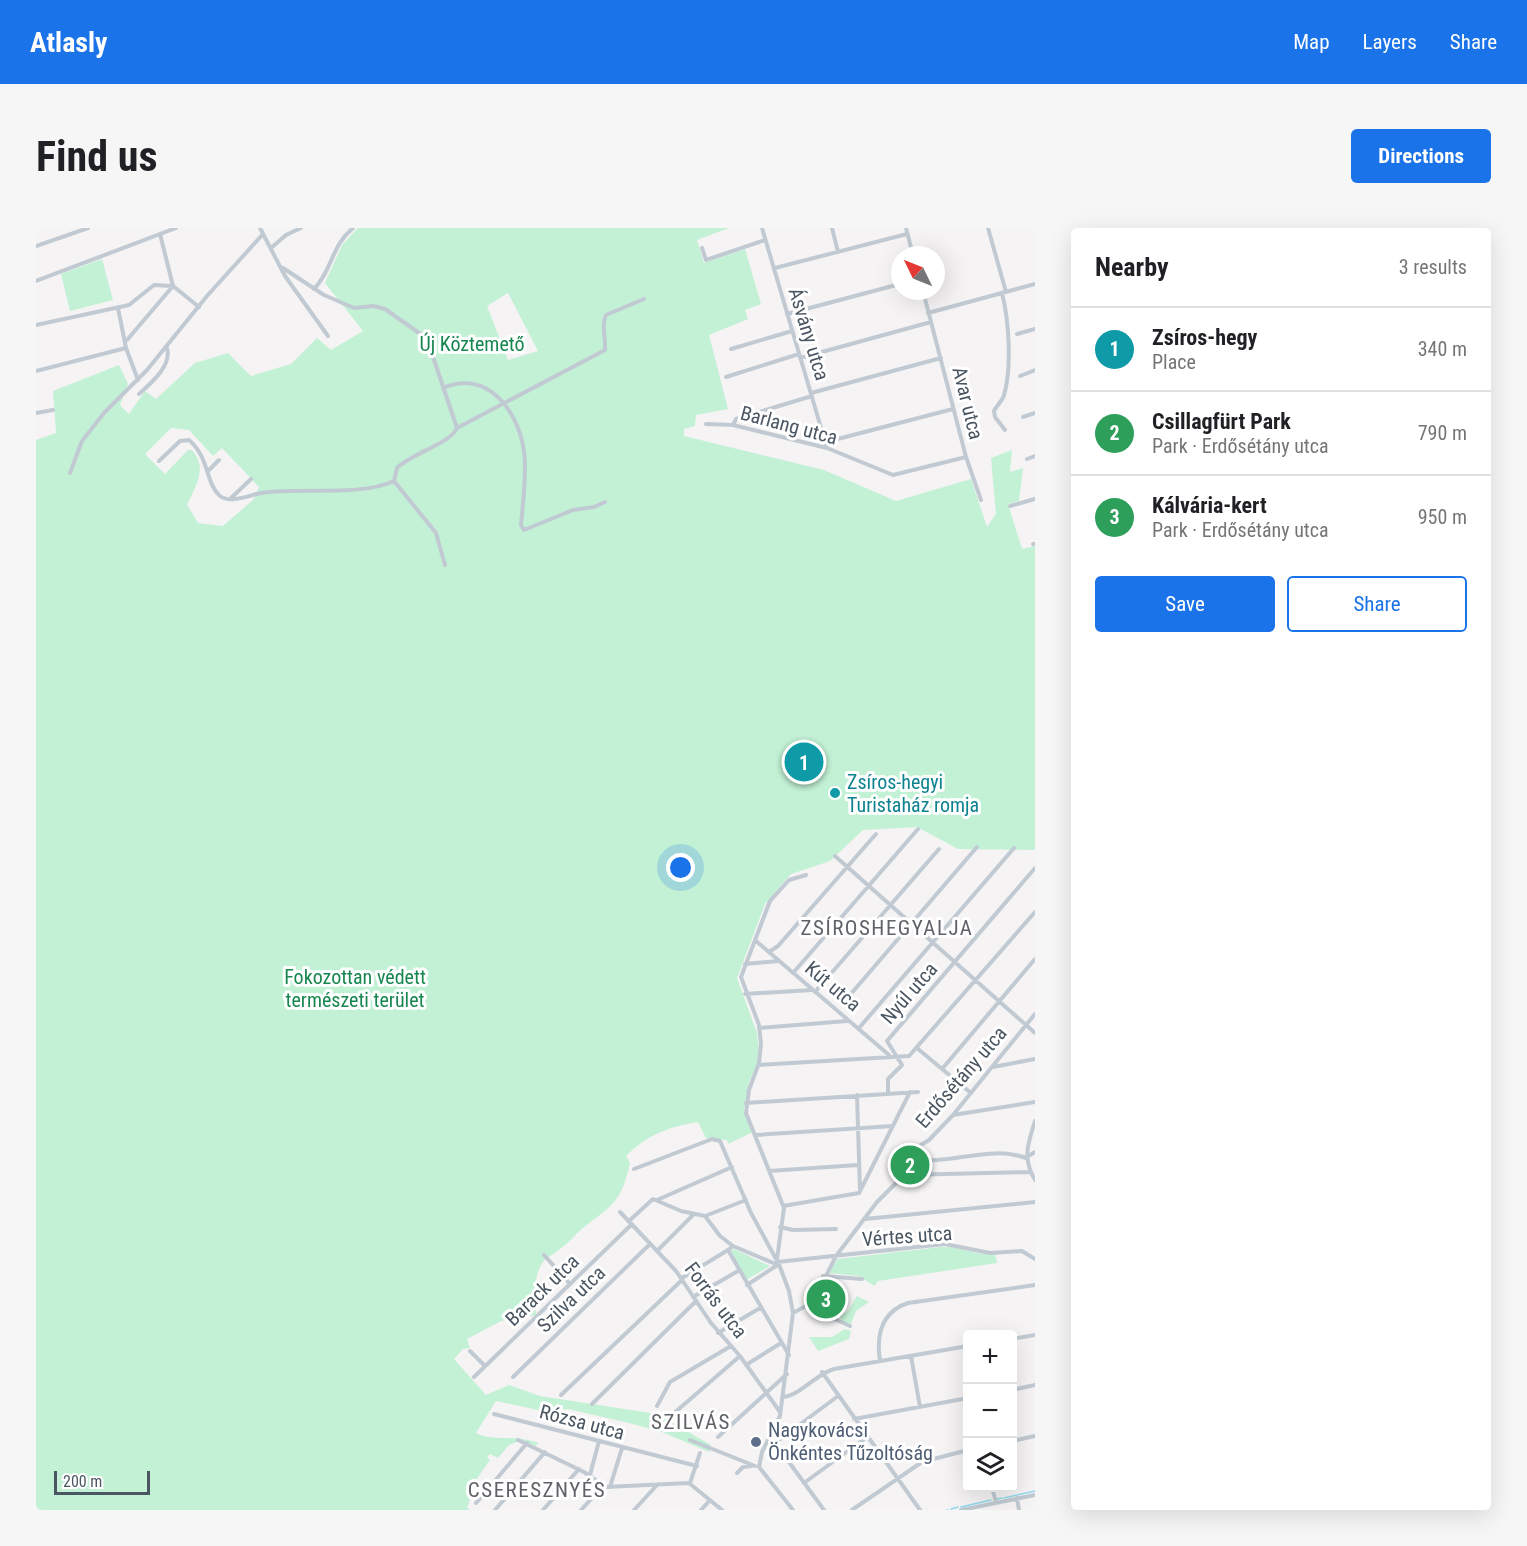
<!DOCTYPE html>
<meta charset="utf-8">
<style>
body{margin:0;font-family:"Roboto Condensed",sans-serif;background:#f6f6f6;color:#202124}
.controls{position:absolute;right:18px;bottom:18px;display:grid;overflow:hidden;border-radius:6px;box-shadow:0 6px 24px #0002}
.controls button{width:54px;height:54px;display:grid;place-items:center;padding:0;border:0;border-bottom:2px solid #e0e0e0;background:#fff;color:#202124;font:30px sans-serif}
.compass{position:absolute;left:855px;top:18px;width:54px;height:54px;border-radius:50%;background:#fff;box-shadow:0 6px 24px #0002;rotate:313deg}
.scale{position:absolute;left:18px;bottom:15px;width:96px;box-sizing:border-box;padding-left:6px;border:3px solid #4a5661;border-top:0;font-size:16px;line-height:21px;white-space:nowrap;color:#4a5661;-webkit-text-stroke:4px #fff;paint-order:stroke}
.you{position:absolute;left:645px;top:640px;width:21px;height:21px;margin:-15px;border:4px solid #fff;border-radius:50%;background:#1a73e8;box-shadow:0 0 0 9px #1a73e833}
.badge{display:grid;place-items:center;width:39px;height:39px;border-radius:50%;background:#1a73e8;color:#fff;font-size:20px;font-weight:700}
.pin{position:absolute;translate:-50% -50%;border:3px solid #fff;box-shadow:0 2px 6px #0006}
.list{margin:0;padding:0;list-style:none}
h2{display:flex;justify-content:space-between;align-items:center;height:78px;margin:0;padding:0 24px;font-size:26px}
h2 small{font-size:20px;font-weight:400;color:#757577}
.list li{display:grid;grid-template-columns:39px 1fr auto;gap:18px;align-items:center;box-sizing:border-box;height:84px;padding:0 24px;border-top:2px solid #e0e0e0}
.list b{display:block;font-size:22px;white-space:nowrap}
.list p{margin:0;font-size:20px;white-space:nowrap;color:#757577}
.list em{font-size:20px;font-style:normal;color:#757577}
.actions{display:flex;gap:12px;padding:18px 24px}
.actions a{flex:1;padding:14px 0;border:2px solid #1a73e8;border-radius:6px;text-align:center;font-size:21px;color:#1a73e8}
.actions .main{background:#1a73e8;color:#fff}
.icon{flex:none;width:33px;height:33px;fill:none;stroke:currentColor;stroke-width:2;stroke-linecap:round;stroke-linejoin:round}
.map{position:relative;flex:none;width:999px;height:1282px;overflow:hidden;border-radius:6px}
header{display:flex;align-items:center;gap:36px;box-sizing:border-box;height:84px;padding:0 30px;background:#1a73e8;color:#fff}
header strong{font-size:28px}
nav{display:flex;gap:33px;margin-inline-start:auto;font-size:21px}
.intro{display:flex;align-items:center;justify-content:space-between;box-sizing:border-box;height:144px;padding:0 36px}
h1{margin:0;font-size:42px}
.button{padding:15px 27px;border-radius:6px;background:#1a73e8;color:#fff;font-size:21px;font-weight:700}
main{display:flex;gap:36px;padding:0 36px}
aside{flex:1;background:#fff;border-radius:6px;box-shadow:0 6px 24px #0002}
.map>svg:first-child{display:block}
.green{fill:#c3f1d5;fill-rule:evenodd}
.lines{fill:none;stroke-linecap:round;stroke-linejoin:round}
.stream{stroke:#90daee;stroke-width:1.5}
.street{stroke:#c1cad2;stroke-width:4}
.culture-dot{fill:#0f9aa8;stroke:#fff;stroke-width:2}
.service-dot{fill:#5c6f8a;stroke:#fff;stroke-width:2}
.labels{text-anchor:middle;stroke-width:6;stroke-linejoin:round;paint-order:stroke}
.street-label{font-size:20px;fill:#4a5661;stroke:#fff}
.park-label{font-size:20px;fill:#17864f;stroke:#fff}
.culture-label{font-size:20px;fill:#0d838f;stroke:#fff;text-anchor:start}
.service-label{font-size:20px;fill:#4e5e75;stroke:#fff;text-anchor:start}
.neighbourhood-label{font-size:21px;letter-spacing:1.5px;fill:#5f6368;stroke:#fff}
</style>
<header>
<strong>Atlasly</strong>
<nav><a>Map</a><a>Layers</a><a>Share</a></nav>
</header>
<div class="intro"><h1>Find us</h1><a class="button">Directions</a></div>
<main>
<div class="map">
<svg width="999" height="1282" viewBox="0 0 999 1282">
<rect width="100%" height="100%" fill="#f5f3f3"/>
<!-- green -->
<path class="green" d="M322 0H693L661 12 668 35 709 21 725 76 709 82 712 91 673 107 692 181 660 187 659 198 648 201V208L788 242 860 273 935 251 951 299 960 286 955 230 976 222 974 244 987 240 983 273 972 276 986 321 999 318V622L922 621 881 599 827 602 794 633 755 646 729 676 701 750 721 805 724 830 713 854 708 882 717 904 692 916 691 912 670 910 662 894 656 895C629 900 609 909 590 928L594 935C585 974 578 976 548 999 540 1005 533 1015 524 1021 516 1028 510 1028 505 1037 497 1051 499 1072 500 1087L465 1093 431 1111 434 1120 427 1121 418 1131 450 1167 473 1157 504 1168 621 1186 675 1217 673 1224 626 1204 589 1194 532 1181 511 1184 460 1173 440 1205C457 1214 480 1206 502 1215L500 1218 486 1212 473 1217 462 1230 454 1226 451 1229 454 1232 433 1262 436 1265 431 1280 434 1282H0V212L20 205 17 163 83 137 92 156 84 177 93 186 109 163 120 171 159 135 192 125 215 148 255 136 281 110 295 122 327 103 289 55 306 17ZM472 65 502 123 472 132 451 78ZM135 200 153 202 177 228 186 220 223 259 218 271 187 298 162 295 151 277C160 257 172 240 156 222H152L129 246 109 226Z
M66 31 77 72 34 83 25 46Z
M905 1019C924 1018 941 1028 959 1026L961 1035 842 1053 838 1058 823 1048 792 1045 802 1031Z
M698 1021 734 1038 710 1052 694 1023Z
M785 1063 800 1068 794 1081 779 1075Z
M821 1068 833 1074 820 1083 815 1096 807 1094 803 1088 812 1083Z
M809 1101 815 1103 813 1111 782 1123 773 1109H796Z"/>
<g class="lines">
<!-- stream -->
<path class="stream" d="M968 1270 999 1263
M961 1271 966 1270
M925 1279 955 1272
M915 1281 922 1279
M911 1282H912"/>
<!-- street -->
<path class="street" d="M224 0 249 48 292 108
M726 0 791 220
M796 0 802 24
M870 0 877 27
M952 0 970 64
M124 6 137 58
M0 18 52 0
M235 20 250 7 265 0
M666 20 670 32 729 12
M247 40 288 67 318 80 337 78 349 81 386 107 394 120 421 200
M739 40 871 6
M0 53 140 0
M278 61C297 41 295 18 317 0
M887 63 930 229 945 272
M966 65C973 92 976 140 968 167 967 172 961 177 958 183L959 189 969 202
M82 80 90 120 102 152
M892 85 999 56
M751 86 864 56
M0 97 93 77 118 57 137 58 163 79
M981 106 999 101
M91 112 137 58
M695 121 756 103
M764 130 895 94
M0 143 90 120
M984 148 999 142
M690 149 763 126
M407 160C451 141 482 182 488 223 491 244 487 275 485 297L488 302 537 282 558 279 569 274
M775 165 905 130
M103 166C115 155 136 138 131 120
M0 185 17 182
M987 189 999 185
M670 196 697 197 791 220 857 247 930 229
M697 197 700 191 776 168
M790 214 917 181
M991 231 999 228
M123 233 144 213 153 212C174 230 169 255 184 268 194 276 214 267 225 265 263 259 324 269 358 253
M172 243 183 232
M34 245 46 213 68 185 111 142 171 68 227 6
M195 270 215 251
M974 278 999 271
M997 316H999
M409 337 400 305 358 253 361 240C376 225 414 216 421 200L569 122C570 109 565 98 570 87L608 71
M799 628 999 805
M720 713 853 827
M733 724 742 718 840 606
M709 736 743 733
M757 745 882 601
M779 764 903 621
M709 766 776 762
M808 774 941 619
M723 800 811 793
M823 800 978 620
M882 821 935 865
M723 837 873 828 999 684
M957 839 999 831
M906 841 999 731
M852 864V851L866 837 851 813 999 640
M821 867 824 962
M710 875 882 864
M917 887 999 874
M999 893C992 915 986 931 999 952
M720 907 857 898
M991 929 999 924
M873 930C912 939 952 916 990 930
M598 941 676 911 684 913 715 985 740 1031
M733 943 822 937
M868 947 994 944
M823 965 874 864
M621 972 696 939
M747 978 823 965
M584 984 640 1043 675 1095 704 1128 744 1184
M669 988 710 972
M829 991 999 974
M593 993 617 971 645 983 669 988 684 1008 697 1018 742 1037
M744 999 757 1002 800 1001
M697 1018 692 1022 753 1127
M621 1023 657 987
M508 1027 534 1056
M741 1034 909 1016 954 1025 986 1023 999 1031
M787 1048 826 1051
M646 1050 692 1022
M711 1057 740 1038
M657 1069 702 1043
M774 1076 781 1083 814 1098
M757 1085 777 1074 800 1028 841 974 868 947 875 923 893 912 917 887 999 786
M682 1105 724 1080
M976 1111 999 1107
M434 1123 449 1138
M875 1128 884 1179
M844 1133C840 1107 845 1084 872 1075L999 1057
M710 1137 745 1115
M786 1144 884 1282
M438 1149 596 996
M477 1149 614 1016
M976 1162 999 1157
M525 1167 646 1052
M747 1169C765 1167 780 1146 798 1141L932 1118
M556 1176 660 1073
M621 1178 634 1154 695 1118
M458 1186 661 1238
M637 1186 704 1128
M818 1191 932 1170
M682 1209 751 1146
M482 1212 548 1244 569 1259 653 1255 686 1282
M654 1212 719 1238
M734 1212 739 1215 788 1282
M976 1213 999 1208
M739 1215 802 1168
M701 1245 707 1239 715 1238
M554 1247 563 1213
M654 1255 664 1225
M768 1255 831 1209
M574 1259 586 1220
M956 1260 960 1274
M981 1270 983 1282
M440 1275 491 1215
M459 1282 509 1224
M507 1282 543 1241
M545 1282 567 1258
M598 1282 622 1256
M665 1282 674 1272
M757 1282 723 1239 726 1224 744 1188 757 1085 753 1063 741 1031 748 980 710 885 713 862 723 835 725 816 723 797 705 749 734 673 753 652 770 647
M816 1282 886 1234 932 1222
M925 1282 999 1267"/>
</g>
<!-- markers -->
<circle class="culture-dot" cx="799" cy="565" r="6"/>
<circle class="service-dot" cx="720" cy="1214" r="6"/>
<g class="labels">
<!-- street labels -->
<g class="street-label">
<text transform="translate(773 106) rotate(73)" y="7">Ásvány utca</text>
<text transform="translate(932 175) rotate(76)" y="7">Avar utca</text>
<text transform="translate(753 197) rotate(15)" y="7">Barlang utca</text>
<text transform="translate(797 758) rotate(40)" y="7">Kút utca</text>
<text transform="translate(873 765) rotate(-49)" y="7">Nyúl utca</text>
<text transform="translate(925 849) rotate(-49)" y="7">Erdősétány utca</text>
<text transform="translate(871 1008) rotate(-4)" y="7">Vértes utca</text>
<text transform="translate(506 1062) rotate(-44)" y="7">Barack utca</text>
<text transform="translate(535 1071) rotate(-44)" y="7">Szilva utca</text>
<text transform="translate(680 1072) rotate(53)" y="7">Forrás utca</text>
<text transform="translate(546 1194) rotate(15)" y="7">Rózsa utca</text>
</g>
<!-- park labels -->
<g class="park-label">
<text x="436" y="123">Új Köztemető</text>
<text x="319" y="756">Fokozottan védett<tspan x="319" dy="23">természeti terület</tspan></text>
</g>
<!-- culture labels -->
<g class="culture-label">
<text x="811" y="561">Zsíros-hegyi<tspan x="811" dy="23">Turistaház romja</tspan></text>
</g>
<!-- service labels -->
<g class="service-label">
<text x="732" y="1209">Nagykovácsi<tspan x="732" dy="23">Önkéntes Tűzoltóság</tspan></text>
</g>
<!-- neighbourhood labels -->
<g class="neighbourhood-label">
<text x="851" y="707">ZSÍROSHEGYALJA</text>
<text x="655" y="1201">SZILVÁS</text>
<text x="501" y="1269">CSERESZNYÉS</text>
</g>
</g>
</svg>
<div class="controls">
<button>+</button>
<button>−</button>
<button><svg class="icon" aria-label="layers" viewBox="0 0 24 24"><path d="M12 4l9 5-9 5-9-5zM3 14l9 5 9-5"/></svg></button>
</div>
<svg class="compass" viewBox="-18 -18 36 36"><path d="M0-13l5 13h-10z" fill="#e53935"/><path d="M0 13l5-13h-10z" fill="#757577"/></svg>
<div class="scale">200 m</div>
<div class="you"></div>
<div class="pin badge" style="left:768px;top:534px;background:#0f9aa8">1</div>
<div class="pin badge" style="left:874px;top:937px;background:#2e9e5b">2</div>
<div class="pin badge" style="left:790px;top:1071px;background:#2e9e5b">3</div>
</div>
<aside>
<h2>Nearby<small>3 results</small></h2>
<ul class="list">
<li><span class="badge" style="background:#0f9aa8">1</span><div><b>Zsíros-hegy</b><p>Place</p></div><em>340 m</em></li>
<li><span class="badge" style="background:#2e9e5b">2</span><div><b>Csillagfürt Park</b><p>Park · Erdősétány utca</p></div><em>790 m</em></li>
<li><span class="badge" style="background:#2e9e5b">3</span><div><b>Kálvária-kert</b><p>Park · Erdősétány utca</p></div><em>950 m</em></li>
</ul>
<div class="actions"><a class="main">Save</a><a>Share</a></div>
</aside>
</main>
